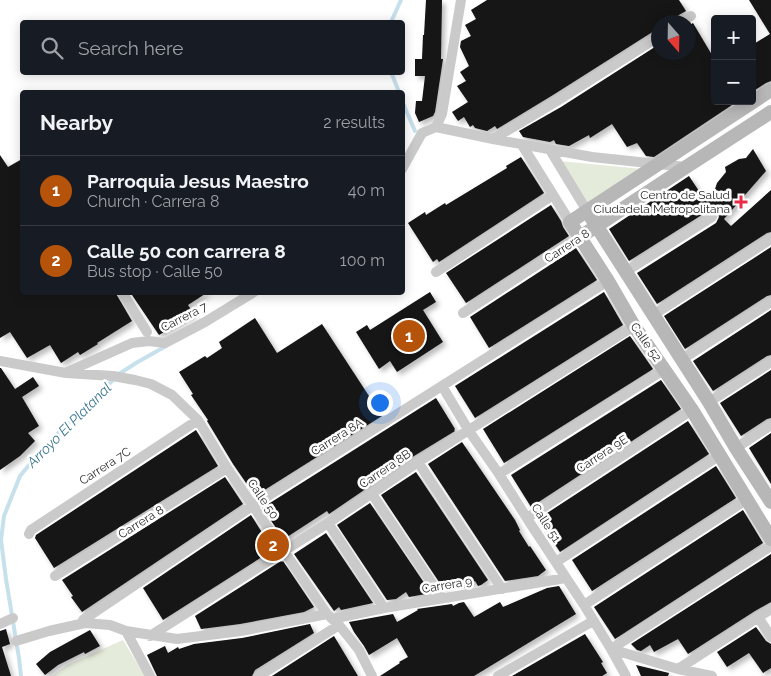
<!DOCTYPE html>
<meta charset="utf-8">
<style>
body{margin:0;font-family:Raleway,sans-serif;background:#20242c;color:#f1f3f6}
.controls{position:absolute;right:15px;top:15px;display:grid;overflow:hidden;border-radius:5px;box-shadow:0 2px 12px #0003}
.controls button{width:45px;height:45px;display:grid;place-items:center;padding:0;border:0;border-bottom:1px solid #363941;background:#171b24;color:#f1f3f6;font:25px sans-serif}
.compass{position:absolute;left:651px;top:15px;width:45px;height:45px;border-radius:50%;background:#171b24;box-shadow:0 2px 12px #0003;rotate:160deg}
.you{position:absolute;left:379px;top:402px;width:18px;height:18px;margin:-12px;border:4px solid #fff;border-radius:50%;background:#1a73e8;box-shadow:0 0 0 8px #1a73e833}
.badge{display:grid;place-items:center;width:32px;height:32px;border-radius:50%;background:#b45309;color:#fff;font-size:16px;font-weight:700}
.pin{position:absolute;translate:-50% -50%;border:2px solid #fff;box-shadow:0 1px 5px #0006}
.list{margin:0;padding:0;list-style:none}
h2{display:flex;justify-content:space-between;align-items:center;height:65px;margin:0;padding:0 20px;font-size:21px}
h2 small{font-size:16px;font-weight:400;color:#9ea1a6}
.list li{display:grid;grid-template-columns:32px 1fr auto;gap:15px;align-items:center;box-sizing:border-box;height:70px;padding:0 20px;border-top:1px solid #363941}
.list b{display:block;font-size:19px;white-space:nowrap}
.list p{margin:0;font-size:16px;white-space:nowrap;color:#9ea1a6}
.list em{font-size:16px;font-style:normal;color:#9ea1a6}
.icon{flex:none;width:28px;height:28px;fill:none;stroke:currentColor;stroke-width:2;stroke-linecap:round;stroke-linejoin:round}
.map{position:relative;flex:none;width:771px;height:676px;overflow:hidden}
.search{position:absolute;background:#171b24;box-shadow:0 2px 12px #0003;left:20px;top:20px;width:385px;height:55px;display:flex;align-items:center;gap:12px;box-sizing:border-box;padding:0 18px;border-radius:5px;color:#9ea1a6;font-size:19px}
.panel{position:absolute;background:#171b24;box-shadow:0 2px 12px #0003;left:20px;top:90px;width:385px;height:205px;border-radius:5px}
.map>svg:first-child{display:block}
.green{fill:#e5ebda}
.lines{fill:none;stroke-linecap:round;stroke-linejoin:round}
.stream{stroke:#c6e0ec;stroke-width:4}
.building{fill:#141414;filter:url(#shadow)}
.street{stroke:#cacaca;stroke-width:10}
.secondary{stroke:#b7b7b7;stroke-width:14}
.poi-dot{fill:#e92b48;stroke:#fff;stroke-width:2}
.labels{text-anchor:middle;stroke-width:5;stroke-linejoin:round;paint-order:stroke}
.poi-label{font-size:12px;fill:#2d2d2d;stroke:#fff;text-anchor:end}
.street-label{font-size:12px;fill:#2d2d2d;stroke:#fff}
.water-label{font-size:14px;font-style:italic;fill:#3a7691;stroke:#fff}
</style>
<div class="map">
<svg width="771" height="676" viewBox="0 0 771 676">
<defs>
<filter id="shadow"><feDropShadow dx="3.5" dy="3.5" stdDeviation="2.5" flood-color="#0004"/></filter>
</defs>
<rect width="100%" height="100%" fill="#fff"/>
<!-- green -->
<path class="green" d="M559 161 643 169 587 207Z
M123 640 145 676H52L67 665Z"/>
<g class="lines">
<!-- stream -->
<path class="stream" d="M391 22 401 0
M391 72 399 92
M402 101 415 131
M119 374 136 363 166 346
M21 676 19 658 6 579 1 540 4 516 20 476 44 447 114 379"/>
</g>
<!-- building -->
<path class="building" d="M426 0H442L441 59H443L435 112 433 116 419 122 415 113 416 101H422L425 76H415V59H422L423 35H424Z
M487 0H679L686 11 677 16 675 19 674 22H658V30L654 31 553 95 497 129 495 126 487 131 475 128 473 125 470 127 464 117 458 121 452 112 468 102 457 86 466 81 460 72 469 66 460 47 461 41 471 36 465 25 476 19 471 10Z
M749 0H771V81L766 83 752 92V45L770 34Z
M693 23 715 60V101H738L654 157 646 156 637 143 627 147 612 124 590 138 589 135 569 146 556 144 554 140 550 142 523 137 519 131 561 107 658 45V52H688V26Z
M753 149 766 171 724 219 731 226 771 190V232L767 233 657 304 637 273 716 223 719 217 718 213 712 210 708 211 629 261 609 229 689 176 705 200 715 189 717 183 726 172 725 167 739 159 746 158Z
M0 155 8 167 22 159V292H115L132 321 97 343 98 344 80 355 78 352 61 363 50 345 27 358 10 332 0 338Z
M521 157 544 193 439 262 437 259 433 262 408 223 425 212 426 215 445 203 446 205 507 168 506 166Z
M551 205 561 221 563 227 569 236 466 303 446 273Z
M771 247V295L767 296 685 349 664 316Z
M576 248 597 280 489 348 470 317Z
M130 292H208L188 305 194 314 159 335Z
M430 292 436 302 423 310 443 342 397 372 390 361 379 369 356 332 367 325 370 330Z
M604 292 623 325 475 418 455 386Z
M771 310V355L767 356 713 391 693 361Z
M255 318 277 353 322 324 382 416 255 496 233 464 207 421 208 420 191 395 193 394 179 372 205 356 207 358 222 348 219 342Z
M630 336 653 369 504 463 483 429Z
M0 368H1L15 389 33 377 39 386 22 397 39 426 28 433 35 441 20 456 0 470Z
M771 370V418L767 419 741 436 720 403Z
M661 380 681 409 531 507 511 475Z
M436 398 455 429 454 430 455 431 414 456 329 514 327 511 284 539 262 508Z
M688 421 709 454 560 552 538 519Z
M196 430 218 466 54 568 35 538 36 535Z
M771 433V484L749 448Z
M462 442 515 520 520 530 519 531 529 547 530 546 546 570 538 576 505 581 428 464Z
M716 466 736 498 592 591 572 560Z
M416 472 488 580 481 585 478 586 475 581 464 588 458 578 443 588 381 495Z
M225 477 243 504 82 612 71 597 73 596 62 580Z
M370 503 431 593 409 597 406 592 396 599 387 600 337 525Z
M743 510 763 543 615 639 594 607Z
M251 515 273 550 163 620 143 588Z
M326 533 373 603 341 610 339 607 334 611 294 554Z
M771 554V602L755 611 688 654 678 639 654 652 650 645 641 651 637 650 631 644Z
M281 561 282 562 283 561 314 607 304 612 240 624 201 629 195 616Z
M559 586 576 614 474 676H380L400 663 399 662 408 657 397 638 369 655 364 646 354 632 349 622 393 614 397 622 418 610 417 609 452 604 453 606 459 603 464 602 474 617 500 602 503 607 547 588Z
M310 624 314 633 255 670 252 676H157L147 655 165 646 168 653 178 647 179 649 194 644 242 638Z
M756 627 766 641 771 644V668L763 673 749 653 727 667 717 652Z
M6 629 10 644 2 647 11 676H0V631Z
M90 630 100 646 85 654 84 652 58 665 45 675 36 664 50 652Z
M585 634 603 662 601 663 607 673 602 676H512Z
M334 636 358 676H272Z
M636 665 669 673 668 676H641Z"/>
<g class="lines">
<!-- street -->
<path class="street" d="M681 22 691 16
M436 127 442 114 461 0
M493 139 557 101 658 37
M522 145 570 222
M550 150 587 211
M402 169 422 133 436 127 493 139 592 157 686 167
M436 272 553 195
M625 272 712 217
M122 292 147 332
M463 313 580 237
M653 315 771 239
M681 360 771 302
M0 361 66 373 113 376 135 380 151 384 172 395 198 420 227 468 327 614 339 625 359 650 372 676
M67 372 132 343 149 341 165 343 205 322 254 292
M442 386 469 431 499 474 530 523 584 605 611 649 626 676
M709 402 771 362
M736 448 771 425
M418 462 502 589
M499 474 665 369
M372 494 442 598
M527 518 692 410
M328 523 384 608
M29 534 31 530 198 420
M556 562 720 455
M55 576 227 468
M584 605 746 500
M758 617 771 637
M332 619 384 608 566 578
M83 620 252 506 608 281
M0 624 13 618
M126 631 150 676
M150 636 328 523 418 462 634 326
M16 641 49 631 85 623 110 625 126 631 177 639 241 631 327 614
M611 649 771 546
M611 649 678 669 712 676
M678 669 771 609
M259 676 339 625
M498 676 593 621"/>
<!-- secondary -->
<path class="secondary" d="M771 90 570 222 608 281 634 326 692 410 771 539
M587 211 709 402 736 448 771 502
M580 237 686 167 771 112"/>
</g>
<!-- markers -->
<path class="poi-dot" d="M738.5 194.5h5v5h5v5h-5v5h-5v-5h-5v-5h5z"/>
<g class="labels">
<!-- poi labels -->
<g class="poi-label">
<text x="730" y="199">Centro de Salud<tspan x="730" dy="14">Ciudadela Metropolitana</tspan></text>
</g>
<!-- street labels -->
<g class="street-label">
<text transform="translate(567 246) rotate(-33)" y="4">Carrera 8</text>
<text transform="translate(184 317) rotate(-27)" y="4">Carrera 7</text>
<text transform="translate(646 342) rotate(55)" y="4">Calle 52</text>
<text transform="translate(337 437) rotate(-32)" y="4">Carrera 8A</text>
<text transform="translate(602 454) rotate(-33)" y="4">Carrera 9E</text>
<text transform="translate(105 466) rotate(-33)" y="4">Carrera 7C</text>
<text transform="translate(385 469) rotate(-34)" y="4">Carrera 8B</text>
<text transform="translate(263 499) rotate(56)" y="4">Calle 50</text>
<text transform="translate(141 522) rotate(-32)" y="4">Carrera 8</text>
<text transform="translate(546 523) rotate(57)" y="4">Calle 51</text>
<text transform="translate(447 585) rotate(-9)" y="4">Carrera 9</text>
</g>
<!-- water labels -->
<g class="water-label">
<text transform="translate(69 425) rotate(-45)" y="5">Arroyo El Platanal</text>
</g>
</g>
</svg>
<div class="controls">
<button>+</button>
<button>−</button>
</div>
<svg class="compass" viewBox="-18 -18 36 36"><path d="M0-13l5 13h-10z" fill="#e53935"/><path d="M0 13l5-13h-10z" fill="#9ea1a6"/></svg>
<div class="you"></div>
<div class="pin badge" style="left:409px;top:336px">1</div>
<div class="pin badge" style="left:273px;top:545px">2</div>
<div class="search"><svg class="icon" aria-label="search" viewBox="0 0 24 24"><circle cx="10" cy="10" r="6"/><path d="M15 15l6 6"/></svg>Search here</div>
<section class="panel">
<h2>Nearby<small>2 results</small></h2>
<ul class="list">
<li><span class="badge">1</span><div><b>Parroquia Jesus Maestro</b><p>Church · Carrera 8</p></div><em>40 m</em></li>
<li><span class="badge">2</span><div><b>Calle 50 con carrera 8</b><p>Bus stop · Calle 50</p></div><em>100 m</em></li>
</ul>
</section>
</div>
